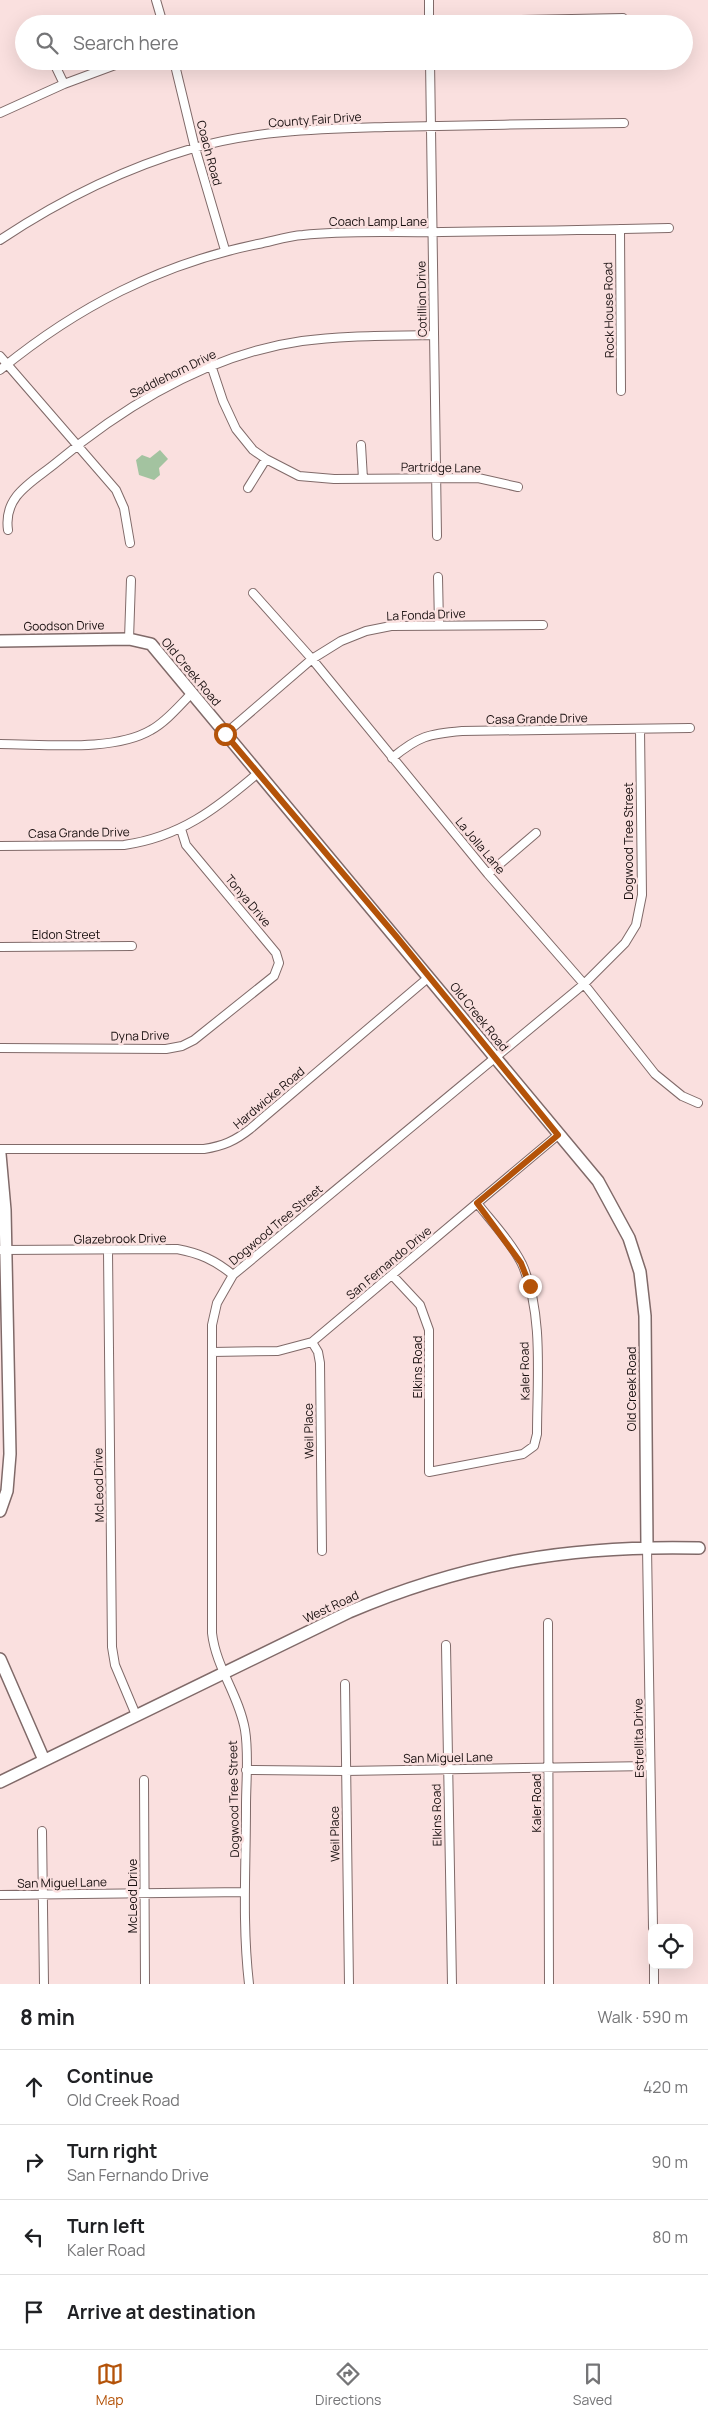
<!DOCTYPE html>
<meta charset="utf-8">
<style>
body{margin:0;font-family:Manrope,sans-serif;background:#f6f6f6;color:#202124}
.controls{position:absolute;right:15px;bottom:15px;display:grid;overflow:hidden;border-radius:10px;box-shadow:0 5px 20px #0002}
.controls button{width:45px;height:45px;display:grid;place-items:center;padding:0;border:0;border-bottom:1px solid #e0e0e0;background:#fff;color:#202124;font:25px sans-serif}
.stop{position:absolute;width:15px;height:15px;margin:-11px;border:4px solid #b45309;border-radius:50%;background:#fff}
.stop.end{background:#b45309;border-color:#fff;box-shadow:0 1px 5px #0008}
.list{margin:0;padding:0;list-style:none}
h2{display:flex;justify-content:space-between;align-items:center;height:65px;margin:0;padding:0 20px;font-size:21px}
h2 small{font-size:16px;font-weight:400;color:#757577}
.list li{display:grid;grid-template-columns:32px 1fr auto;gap:15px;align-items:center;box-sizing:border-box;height:75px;padding:0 20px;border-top:1px solid #e0e0e0}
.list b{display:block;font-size:19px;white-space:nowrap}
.list p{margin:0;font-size:16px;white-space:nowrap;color:#757577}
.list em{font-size:16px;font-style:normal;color:#757577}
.icon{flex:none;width:28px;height:28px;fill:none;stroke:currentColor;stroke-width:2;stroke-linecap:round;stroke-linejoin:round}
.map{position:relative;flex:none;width:708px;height:1984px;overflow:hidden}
.search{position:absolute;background:#fff;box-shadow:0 5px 20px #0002;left:15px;right:15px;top:15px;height:55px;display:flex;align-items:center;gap:12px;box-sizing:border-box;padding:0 18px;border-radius:28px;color:#757577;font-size:19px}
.sheet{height:365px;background:#fff}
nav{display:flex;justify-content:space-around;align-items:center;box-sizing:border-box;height:70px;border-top:1px solid #e0e0e0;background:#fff;font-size:14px;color:#757577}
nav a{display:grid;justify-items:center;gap:2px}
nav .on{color:#b45309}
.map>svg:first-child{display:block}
.water{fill:#a3c3a0}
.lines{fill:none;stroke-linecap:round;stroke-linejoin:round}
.street-casing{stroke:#806a69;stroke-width:10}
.secondary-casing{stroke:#806a69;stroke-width:14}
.street{stroke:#fff;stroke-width:8}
.secondary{stroke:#fff;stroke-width:11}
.route{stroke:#b45309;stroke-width:6}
.labels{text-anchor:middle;stroke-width:5;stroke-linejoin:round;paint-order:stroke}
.street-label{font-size:12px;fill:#170e0e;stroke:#fae0df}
</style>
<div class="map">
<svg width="708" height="1984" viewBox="0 0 708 1984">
<rect width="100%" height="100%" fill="#fae0df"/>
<!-- water -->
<path class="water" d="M160 450 168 459 159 468 160 475 154 480 139 475 136 460 142 455 150 458Z"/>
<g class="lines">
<!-- street casing -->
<g class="street-casing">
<path id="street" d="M156 0 163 24
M429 0V24
M308 24 623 18
M53 61 64 84
M174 61 195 148 225 250
M430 61 437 536
M0 113 64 84 126 61
M620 229 621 391
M0 240C60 200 125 168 194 148 256 130 322 129 386 127 465 125 545 124 624 123
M0 356 116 490 124 508 130 543
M211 365 223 401 236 429 253 450 266 459 299 476 334 479 478 478 518 487
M0 370C77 307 160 264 258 244 273 241 288 236 303 235 349 230 395 233 442 232 518 231 593 230 669 228
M361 445 363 479
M248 488 266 459
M8 530C3 495 33 482 57 462 128 403 210 354 302 341 345 335 390 336 434 335
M438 577 439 625
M253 593 312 659 488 874 584 984 655 1074 682 1096 698 1103
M129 639 131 580
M225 734 312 659 341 641 366 631 391 626 543 625
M0 744C44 744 114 752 151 730 166 722 179 706 191 694
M392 758C419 736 428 734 462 731L690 728
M0 846 124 845C180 837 216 809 258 773
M488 874 536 833
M0 947 132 946
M0 1048 166 1049 182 1046 194 1040 274 976 279 963 276 953 186 845 181 829
M0 1149H204C223 1146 235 1141 250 1129L429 977
M0 1250 177 1249C199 1253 215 1260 233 1275
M108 1251 112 1647 115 1665 136 1715
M392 1275 420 1305 429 1330V1472L523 1454 534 1446 537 1434C537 1381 544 1313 522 1264 511 1242 492 1222 477 1203
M312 1342 318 1352 320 1363 322 1551
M212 1352 278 1351 312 1342 558 1135
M647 1547 653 1928
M548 1623 549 1984
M446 1645 452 1984
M345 1684 349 1984
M246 1770 345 1771 650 1766
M144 1780 145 1983
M42 1831 44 1984
M0 1895 245 1892
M654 1965V1983
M249 1984C242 1923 246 1867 246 1806 246 1781 249 1754 245 1730 239 1695 216 1668 212 1633V1325L217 1303 233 1275 584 984 625 943 636 925 642 895 640 729"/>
</g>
<!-- secondary casing -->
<g class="secondary-casing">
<path id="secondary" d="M0 641 129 639 151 644 598 1181 629 1238 640 1272 645 1316 647 1547
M0 1154 5 1210 10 1454 7 1491 0 1511
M0 1659 44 1760
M0 1782 349 1612C466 1562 573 1545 699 1548"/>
</g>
<!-- street -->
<use href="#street" class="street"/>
<!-- secondary -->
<use href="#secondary" class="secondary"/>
</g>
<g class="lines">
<!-- route -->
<path class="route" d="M225 734 396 936 558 1135 477 1203 521 1263 530 1286"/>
</g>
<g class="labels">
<!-- street labels -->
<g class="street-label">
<text transform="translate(315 120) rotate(-4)" y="4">County Fair Drive</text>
<text transform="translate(209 153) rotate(75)" y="4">Coach Road</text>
<text x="378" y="226">Coach Lamp Lane</text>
<text transform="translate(422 299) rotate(-91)" y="4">Cotillion Drive</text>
<text transform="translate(609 310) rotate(-91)" y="4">Rock House Road</text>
<text transform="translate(173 374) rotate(-26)" y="4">Saddlehorn Drive</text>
<text transform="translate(441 468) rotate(1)" y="4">Partridge Lane</text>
<text transform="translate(426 615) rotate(-2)" y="4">La Fonda Drive</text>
<text transform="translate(64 626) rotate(-1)" y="4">Goodson Drive</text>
<text transform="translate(191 672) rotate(50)" y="4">Old Creek Road</text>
<text transform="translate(537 719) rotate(-1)" y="4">Casa Grande Drive</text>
<text transform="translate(79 833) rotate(-1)" y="4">Casa Grande Drive</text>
<text transform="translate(629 841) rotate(-90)" y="4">Dogwood Tree Street</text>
<text transform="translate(480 846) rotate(50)" y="4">La Jolla Lane</text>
<text transform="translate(248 901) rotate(50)" y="4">Tonya Drive</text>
<text x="66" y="939">Eldon Street</text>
<text transform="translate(479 1017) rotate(51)" y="4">Old Creek Road</text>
<text transform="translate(140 1036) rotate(-1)" y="4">Dyna Drive</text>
<text transform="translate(269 1098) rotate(-40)" y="4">Hardwicke Road</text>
<text transform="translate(276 1225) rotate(-40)" y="4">Dogwood Tree Street</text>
<text transform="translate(120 1239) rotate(-1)" y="4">Glazebrook Drive</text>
<text transform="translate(389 1263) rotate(-40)" y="4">San Fernando Drive</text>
<text transform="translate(418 1367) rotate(-90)" y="4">Elkins Road</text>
<text transform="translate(525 1371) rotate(-91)" y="4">Kaler Road</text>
<text transform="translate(632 1389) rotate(-90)" y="4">Old Creek Road</text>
<text transform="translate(309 1431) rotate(-91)" y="4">Weil Place</text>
<text transform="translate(99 1485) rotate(-91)" y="4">McLeod Drive</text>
<text transform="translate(331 1607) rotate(-25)" y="4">West Road</text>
<text transform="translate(639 1738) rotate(-91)" y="4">Estrellita Drive</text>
<text transform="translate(448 1758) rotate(-1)" y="4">San Miguel Lane</text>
<text transform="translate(234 1799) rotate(-91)" y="4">Dogwood Tree Street</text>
<text transform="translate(537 1803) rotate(-90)" y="4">Kaler Road</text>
<text transform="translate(437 1815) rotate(-91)" y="4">Elkins Road</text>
<text transform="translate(335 1834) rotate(-91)" y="4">Weil Place</text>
<text transform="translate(62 1883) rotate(-1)" y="4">San Miguel Lane</text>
<text transform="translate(133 1896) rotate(-90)" y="4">McLeod Drive</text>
</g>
</g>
</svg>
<div class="controls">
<button><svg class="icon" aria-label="locate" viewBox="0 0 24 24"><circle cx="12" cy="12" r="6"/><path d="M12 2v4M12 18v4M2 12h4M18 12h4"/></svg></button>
</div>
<div class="stop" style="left:225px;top:734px"></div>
<div class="stop end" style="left:530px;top:1286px"></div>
<div class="search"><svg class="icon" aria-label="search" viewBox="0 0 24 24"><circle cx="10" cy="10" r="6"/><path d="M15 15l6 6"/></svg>Search here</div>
</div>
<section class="sheet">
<h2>8 min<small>Walk · 590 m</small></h2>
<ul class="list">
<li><svg class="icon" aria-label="ahead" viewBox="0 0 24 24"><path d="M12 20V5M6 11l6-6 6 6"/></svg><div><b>Continue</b><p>Old Creek Road</p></div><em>420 m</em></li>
<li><svg class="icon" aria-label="right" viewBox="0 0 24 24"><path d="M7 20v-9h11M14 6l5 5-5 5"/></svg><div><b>Turn right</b><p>San Fernando Drive</p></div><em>90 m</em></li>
<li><svg class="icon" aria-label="left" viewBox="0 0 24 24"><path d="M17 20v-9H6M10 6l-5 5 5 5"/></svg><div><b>Turn left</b><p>Kaler Road</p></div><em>80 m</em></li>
<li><svg class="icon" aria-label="arrive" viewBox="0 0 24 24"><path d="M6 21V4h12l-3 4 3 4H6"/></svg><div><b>Arrive at destination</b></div></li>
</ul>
</section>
<nav>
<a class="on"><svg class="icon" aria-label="map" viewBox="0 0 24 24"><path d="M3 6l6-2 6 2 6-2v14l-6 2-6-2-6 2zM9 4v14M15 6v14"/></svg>Map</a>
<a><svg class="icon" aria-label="directions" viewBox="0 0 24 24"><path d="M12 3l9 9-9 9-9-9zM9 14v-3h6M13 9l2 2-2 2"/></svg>Directions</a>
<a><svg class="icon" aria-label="saved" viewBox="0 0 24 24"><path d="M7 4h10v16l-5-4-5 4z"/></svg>Saved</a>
</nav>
